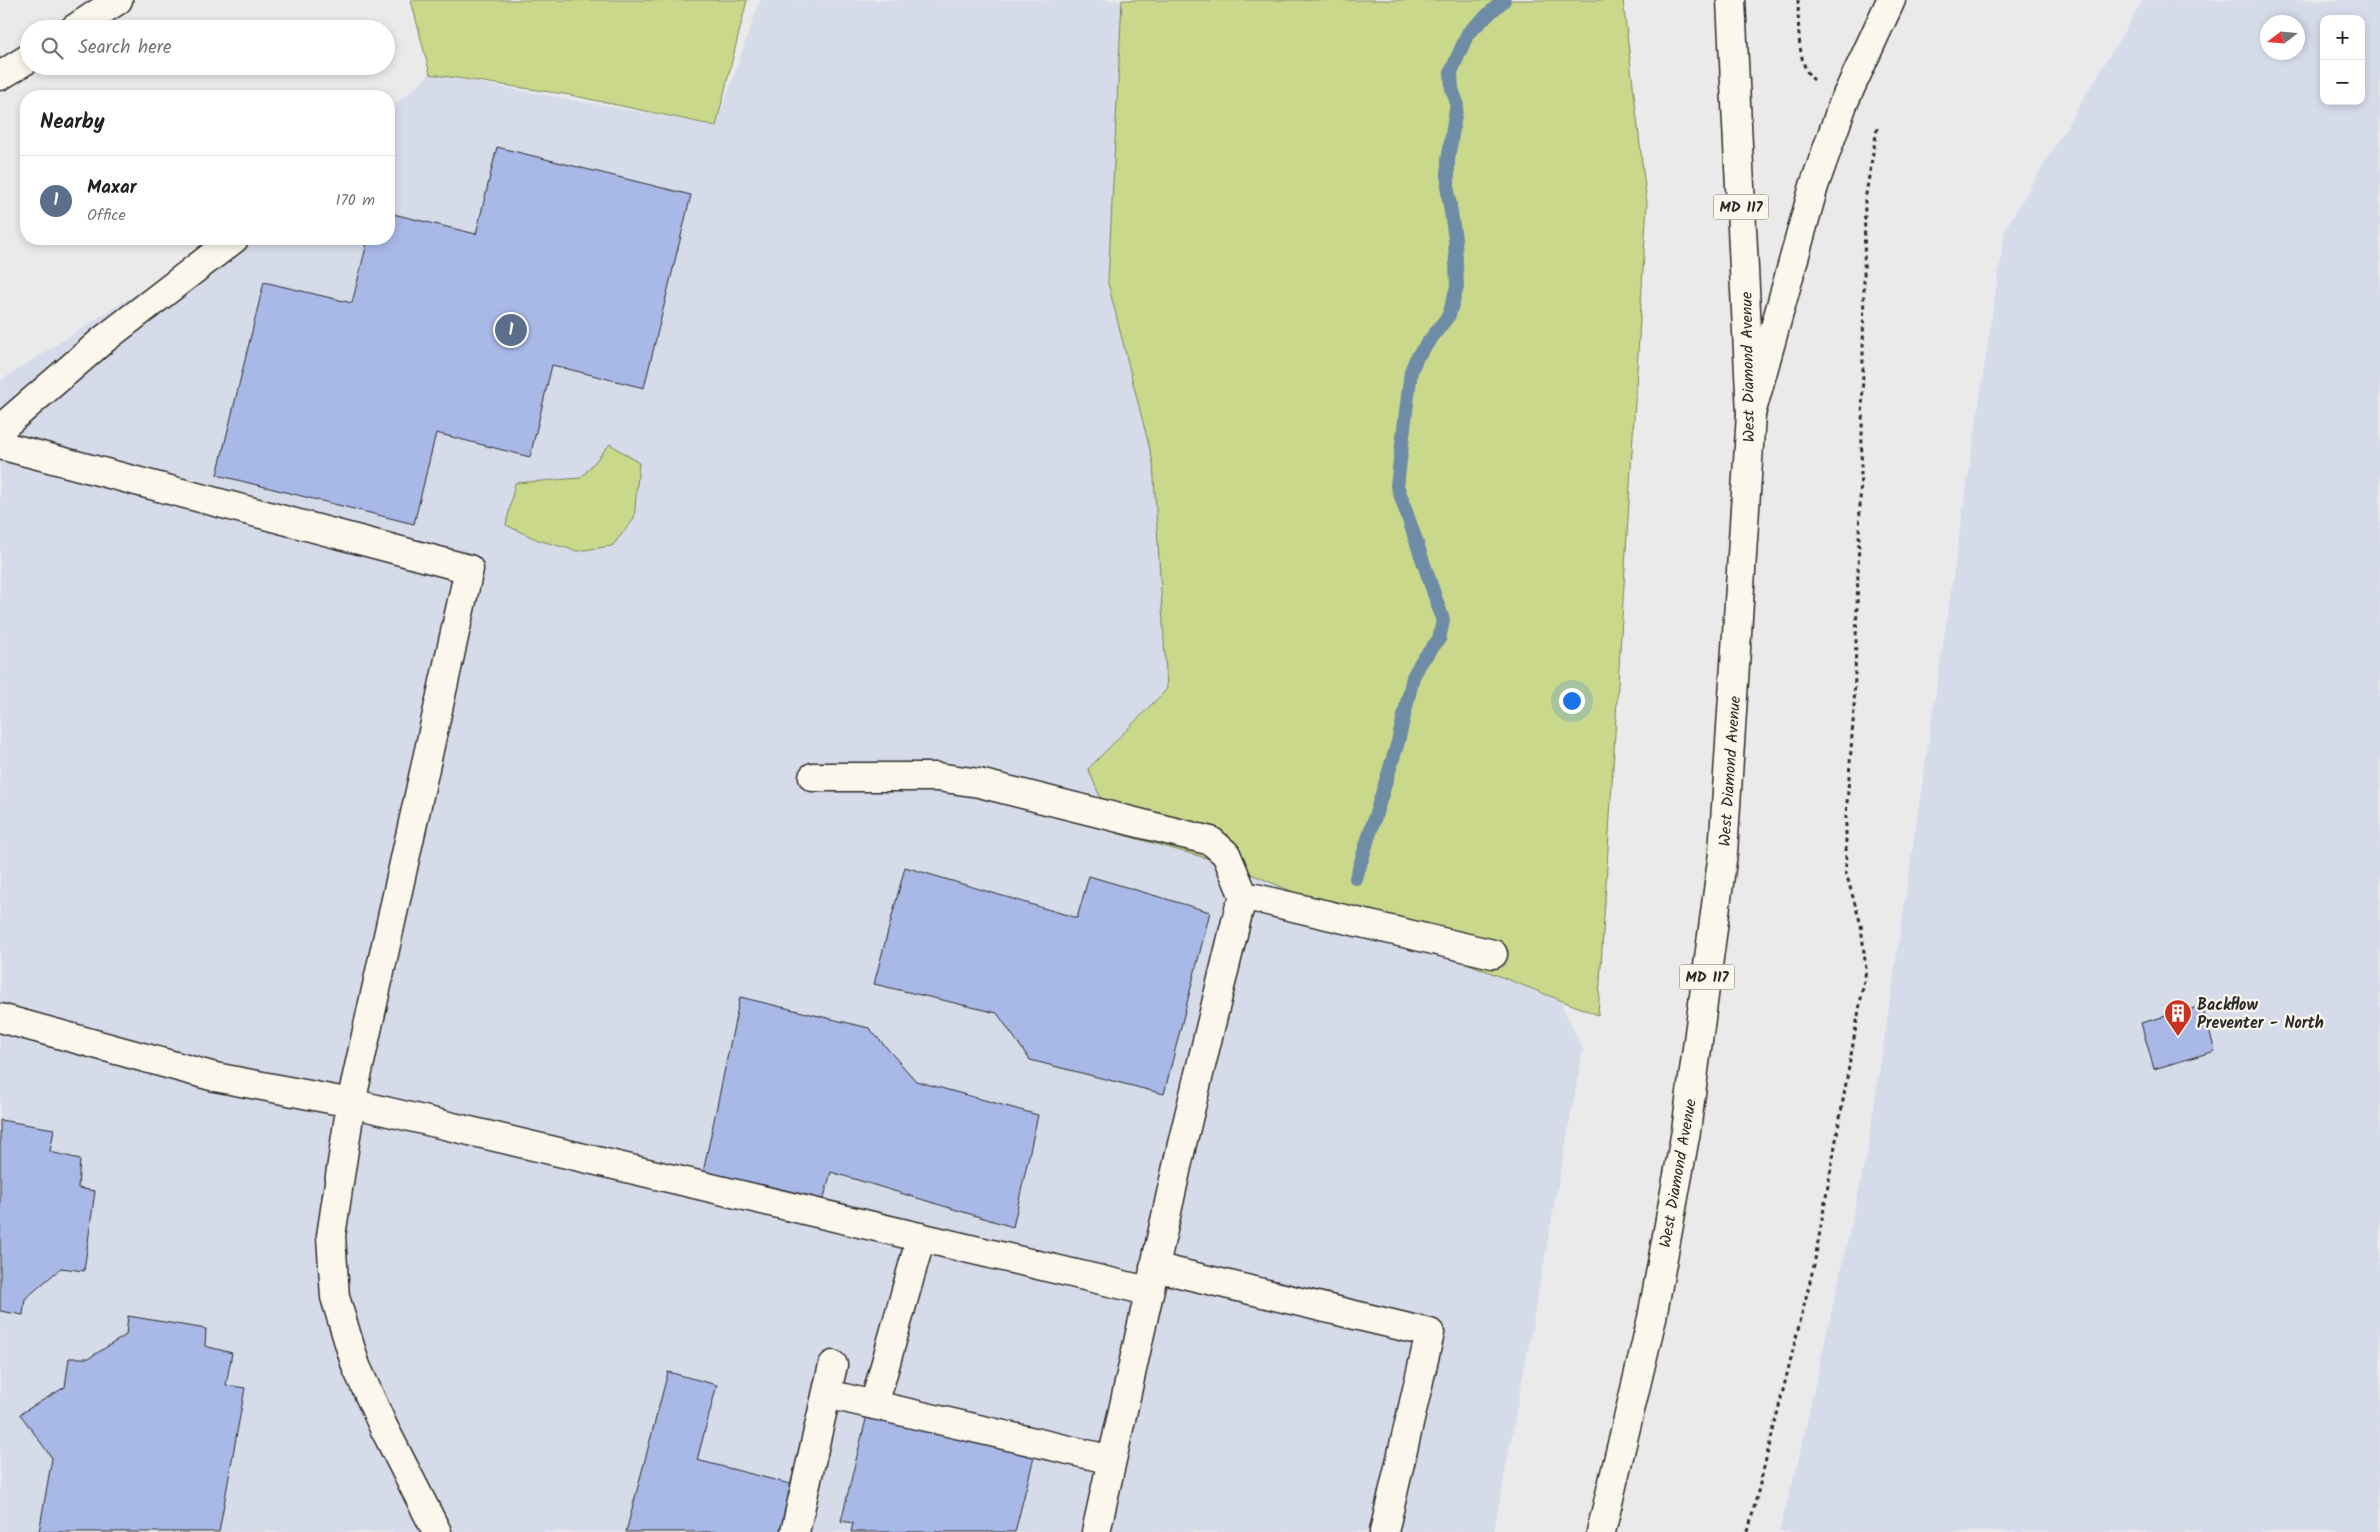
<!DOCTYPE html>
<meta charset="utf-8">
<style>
body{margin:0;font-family:Kalam,sans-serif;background:#f6f6f6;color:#222}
.controls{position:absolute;right:15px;top:15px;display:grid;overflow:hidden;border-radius:10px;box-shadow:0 2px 8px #0003}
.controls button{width:45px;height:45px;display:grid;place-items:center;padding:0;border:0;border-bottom:1px solid #e0e0e0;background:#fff;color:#222;font:25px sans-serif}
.compass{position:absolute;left:2260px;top:15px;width:45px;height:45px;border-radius:50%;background:#fff;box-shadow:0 2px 8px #0003;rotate:254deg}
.you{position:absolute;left:1571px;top:700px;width:18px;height:18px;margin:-12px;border:4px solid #fff;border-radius:50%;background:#1a73e8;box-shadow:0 0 0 8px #1a73e833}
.badge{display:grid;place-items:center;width:32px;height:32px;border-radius:50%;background:#1a73e8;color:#fff;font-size:16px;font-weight:700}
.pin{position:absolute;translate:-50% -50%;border:2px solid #fff;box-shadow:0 1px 5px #0006}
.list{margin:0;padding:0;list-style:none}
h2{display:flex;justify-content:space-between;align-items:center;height:65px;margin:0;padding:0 20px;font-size:21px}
h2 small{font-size:16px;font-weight:400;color:#767676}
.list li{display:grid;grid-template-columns:32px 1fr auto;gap:15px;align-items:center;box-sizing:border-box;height:90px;padding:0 20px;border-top:1px solid #e0e0e0}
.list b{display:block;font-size:19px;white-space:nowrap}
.list p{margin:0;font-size:16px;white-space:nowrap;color:#767676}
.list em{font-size:16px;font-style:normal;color:#767676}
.icon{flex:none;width:28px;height:28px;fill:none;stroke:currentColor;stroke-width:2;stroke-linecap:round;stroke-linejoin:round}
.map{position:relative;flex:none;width:2380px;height:1532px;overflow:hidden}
.search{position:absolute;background:#fff;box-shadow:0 2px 8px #0003;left:20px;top:20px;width:375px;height:55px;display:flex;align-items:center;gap:12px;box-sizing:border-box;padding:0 18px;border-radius:28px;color:#767676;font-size:19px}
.panel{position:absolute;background:#fff;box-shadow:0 2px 8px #0003;left:20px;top:90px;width:375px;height:155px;border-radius:20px}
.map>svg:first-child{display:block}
.built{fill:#d6dbea;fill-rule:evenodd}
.green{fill:#cad88c;stroke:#7a825c}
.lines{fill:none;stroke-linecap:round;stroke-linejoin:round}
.stream{stroke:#6e8ca5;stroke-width:14}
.building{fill:#a8b8e7;stroke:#2b2b2b}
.minor-casing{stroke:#2b2b2b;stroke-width:31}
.major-casing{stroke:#2b2b2b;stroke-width:31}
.highway-casing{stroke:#2b2b2b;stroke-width:31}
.path{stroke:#2b2b2b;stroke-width:3;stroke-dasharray:4 4;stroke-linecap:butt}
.minor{stroke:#fbf7ec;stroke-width:28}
.major{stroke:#fbf7ec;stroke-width:28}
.highway{stroke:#fbf7ec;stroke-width:28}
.labels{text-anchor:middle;stroke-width:4.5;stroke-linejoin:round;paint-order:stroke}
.shield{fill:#fbf7ec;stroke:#696865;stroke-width:1}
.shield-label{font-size:15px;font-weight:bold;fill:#2b2b2b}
.street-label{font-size:16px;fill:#2b2b2b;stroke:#fbf7ec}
.poi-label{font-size:16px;font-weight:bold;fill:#2b2b2b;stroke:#fbf7ec;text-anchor:start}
</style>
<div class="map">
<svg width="2380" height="1532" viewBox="0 0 2380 1532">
<rect width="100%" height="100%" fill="#eaeaeb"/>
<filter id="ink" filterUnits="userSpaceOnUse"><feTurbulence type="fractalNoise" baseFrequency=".02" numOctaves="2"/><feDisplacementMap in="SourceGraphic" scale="10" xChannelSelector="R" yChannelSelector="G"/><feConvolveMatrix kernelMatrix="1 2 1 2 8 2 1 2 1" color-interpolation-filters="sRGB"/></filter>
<g filter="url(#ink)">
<!-- built -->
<path class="built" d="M760 0H1125L1108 283 1153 462 1167 689 1088 769 1529 935 1583 1050 1494 1532H0V381L221 239H389V110L430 74 716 126Z
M2143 0H2380V1532H1779L1797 1466 1867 1154 2005 229ZM2324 19H2361V101H2324ZM2268 22H2298V52H2268Z"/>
<!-- green -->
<path class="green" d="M411 0H747L716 126 570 95 430 74Z
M1122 0H1623L1647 204 1598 1015 1368 924 1228 864 1116 833 1088 769 1167 689 1153 462 1108 283Z
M610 444 639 463 634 519 612 546 577 551 538 540 506 525 515 483 581 478Z"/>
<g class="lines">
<!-- stream -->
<path class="stream" d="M1356 878 1398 742 1413 677 1421 662 1439 639 1443 620 1397 485 1411 371 1417 357 1449 315 1457 287 1455 239 1448 193V160L1457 103 1452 89 1451 72 1468 33 1504 0"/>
</g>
<!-- building -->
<path class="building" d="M497 147 691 195 644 388 552 365 530 457 436 433 414 524 217 475 264 282 352 303 368 239H389V213L476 234Z
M905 867 1077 918 1089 876 1210 912 1164 1094 1030 1060 997 1013 874 984Z
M740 997 869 1028 916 1081 1038 1115 1013 1227 831 1172 820 1212 701 1182Z
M2202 1006 2215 1051 2154 1069 2141 1023Z
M0 1120 54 1129 50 1152 80 1159 78 1188 95 1191 84 1271 61 1268 25 1299 23 1315 0 1311Z
M128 1316 206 1329 205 1346 232 1353 226 1385 245 1388 219 1532H39L52 1458 20 1414 65 1387 69 1358H89L126 1335Z
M668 1372 717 1385 697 1460 794 1485 782 1532H626Z
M867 1415 1035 1453 1015 1532H851L853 1523 841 1521Z"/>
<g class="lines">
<!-- minor casing -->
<g class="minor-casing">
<path id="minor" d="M0 429 103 340 234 239
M0 445 469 569 351 1103 331 1236 335 1297 356 1366 383 1426 437 1532
M813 777H937L979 783 1211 841 1226 854 1245 899
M0 1018 215 1077 351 1103 1148 1291
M1154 1267 1430 1333 1384 1532
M827 1394 1112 1460
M874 1405 921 1237
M795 1532 833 1365
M1096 1532 1182 1144 1239 909 1245 899 1255 898 1493 954"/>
</g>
<!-- major casing -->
<g class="major-casing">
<path id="major" d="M1601 1532 1652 1318 1686 1131 1723 853 1751 414 1731 0"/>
</g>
<!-- highway casing -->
<g class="highway-casing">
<path id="highway" d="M74 29 118 0
M0 76 29 58
M1751 414 1814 186 1843 104 1891 0"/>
</g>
<!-- path -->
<path class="path" d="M1798 0C1799 22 1796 66 1814 80
M1748 1532 1814 1265 1866 970 1861 925 1846 873V817L1854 709 1862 436 1865 200 1877 129 1874 127"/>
<!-- minor -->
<use href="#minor" class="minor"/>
<!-- major -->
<use href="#major" class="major"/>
<!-- highway -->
<use href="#highway" class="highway"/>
</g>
</g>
<!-- icons -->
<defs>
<g id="building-pin" transform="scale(1.4375)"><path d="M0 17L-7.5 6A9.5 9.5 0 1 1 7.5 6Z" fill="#c8321e" stroke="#fbf7ec"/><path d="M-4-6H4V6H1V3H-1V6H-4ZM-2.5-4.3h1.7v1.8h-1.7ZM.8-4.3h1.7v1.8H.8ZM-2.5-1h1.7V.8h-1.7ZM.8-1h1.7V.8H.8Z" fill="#fff"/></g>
</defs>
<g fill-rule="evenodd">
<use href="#building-pin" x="2178" y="1013"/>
</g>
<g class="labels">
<!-- shield labels -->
<g class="shield">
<rect x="1713.5" y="194.5" width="55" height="25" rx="4"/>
<rect x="1679.5" y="964.5" width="55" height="25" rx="4"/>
</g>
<g class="shield-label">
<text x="1741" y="212">MD 117</text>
<text x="1707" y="982">MD 117</text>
</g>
<!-- street labels -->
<g class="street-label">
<text transform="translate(1747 367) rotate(-91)" y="6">West Diamond Avenue</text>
<text transform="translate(1729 771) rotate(-86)" y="6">West Diamond Avenue</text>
<text transform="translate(1677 1173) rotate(-80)" y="6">West Diamond Avenue</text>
</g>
<!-- poi labels -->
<g class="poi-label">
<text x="2197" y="1010">Backflow<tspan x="2197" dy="18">Preventer - North</tspan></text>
</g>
</g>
</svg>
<div class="controls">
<button>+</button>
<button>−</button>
</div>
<svg class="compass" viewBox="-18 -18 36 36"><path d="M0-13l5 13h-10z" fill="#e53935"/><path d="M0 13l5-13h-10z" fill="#767676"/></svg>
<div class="you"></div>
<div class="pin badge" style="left:511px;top:330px;background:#5c6f8a">1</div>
<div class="search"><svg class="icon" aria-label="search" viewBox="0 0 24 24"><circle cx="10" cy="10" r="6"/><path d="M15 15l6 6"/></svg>Search here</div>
<section class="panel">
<h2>Nearby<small></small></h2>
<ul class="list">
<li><span class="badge" style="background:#5c6f8a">1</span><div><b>Maxar</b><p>Office</p></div><em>170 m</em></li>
</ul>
</section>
</div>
